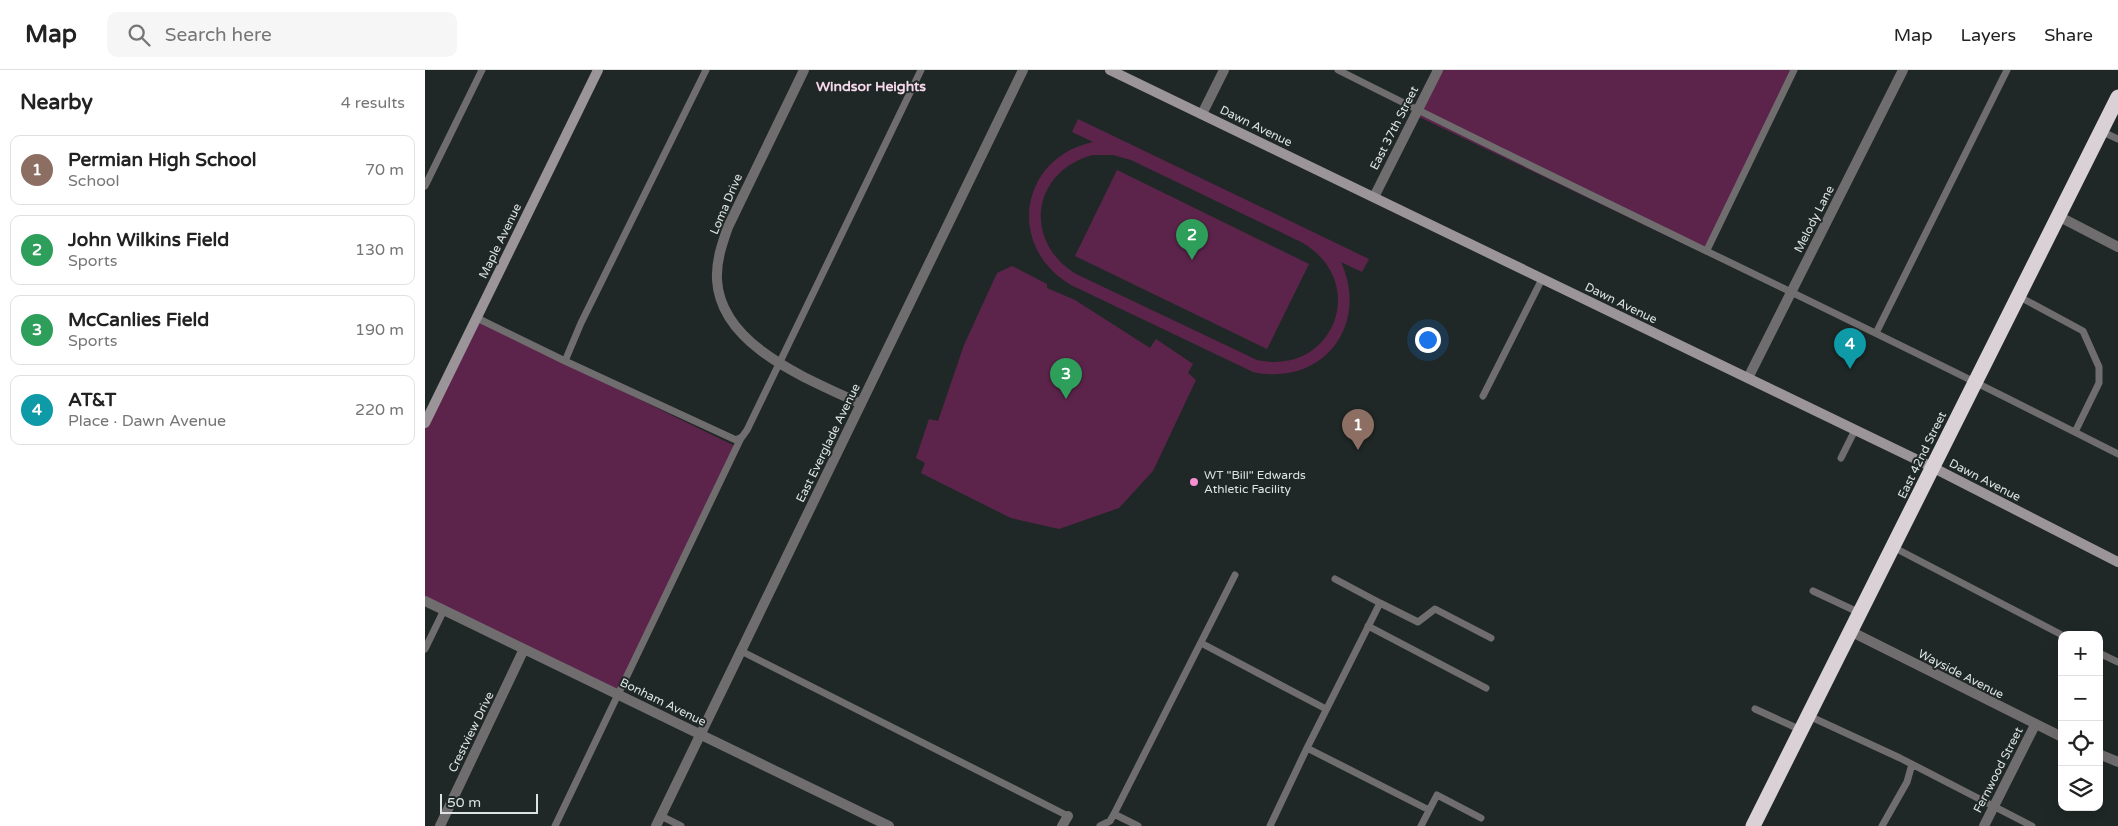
<!DOCTYPE html>
<meta charset="utf-8">
<style>
body{margin:0;font-family:"Varela Round",sans-serif;background:#f6f6f6;color:#222}
.controls{position:absolute;right:15px;bottom:15px;display:grid;overflow:hidden;border-radius:10px;box-shadow:0 5px 20px #0002}
.controls button{width:45px;height:45px;display:grid;place-items:center;padding:0;border:0;border-bottom:1px solid #e0e0e0;background:#fff;color:#222;font:25px sans-serif}
.scale{position:absolute;left:15px;bottom:12px;width:98px;box-sizing:border-box;padding-left:5px;border:2px solid #dde3e2;border-top:0;font-size:14px;line-height:18px;white-space:nowrap;color:#dde3e2;-webkit-text-stroke:4px #1f2826;paint-order:stroke}
.you{position:absolute;left:1002px;top:269px;width:18px;height:18px;margin:-12px;border:4px solid #fff;border-radius:50%;background:#1a73e8;box-shadow:0 0 0 8px #1a73e833}
.badge{display:grid;place-items:center;width:32px;height:32px;border-radius:50%;background:#d93025;color:#fff;font-size:16px;font-weight:700}
.pin{position:absolute;translate:-50% -41px;filter:drop-shadow(0 1px 2px #0008)}
.pin::after{content:'';position:absolute;top:26px;width:18px;height:15px;background:inherit;clip-path:polygon(0 0,100% 0,50% 100%)}
.list{margin:0;padding:0;list-style:none}
h2{display:flex;justify-content:space-between;align-items:center;height:65px;margin:0;padding:0 20px;font-size:21px}
h2 small{font-size:16px;font-weight:400;color:#767676}
.list li{display:grid;grid-template-columns:32px 1fr auto;gap:15px;align-items:center;box-sizing:border-box;height:70px;margin:0 10px 10px;padding:0 10px;border:1px solid #e0e0e0;border-radius:10px}
.list b{display:block;font-size:19px;white-space:nowrap}
.list p{margin:0;font-size:16px;white-space:nowrap;color:#767676}
.list em{font-size:16px;font-style:normal;color:#767676}
.icon{flex:none;width:28px;height:28px;fill:none;stroke:currentColor;stroke-width:2;stroke-linecap:round;stroke-linejoin:round}
.map{position:relative;flex:none;width:1693px;height:756px;overflow:hidden}
header{display:flex;align-items:center;gap:30px;box-sizing:border-box;height:70px;padding:0 25px;background:#fff;border-bottom:1px solid #e0e0e0}
header strong{font-size:24px}
nav{display:flex;gap:28px;margin-inline-start:auto;font-size:18px}
.search{width:350px;height:45px;background:#f6f6f6;display:flex;align-items:center;gap:12px;box-sizing:border-box;padding:0 18px;border-radius:10px;color:#767676;font-size:19px}
main{display:flex}
aside{flex:1;background:#fff}
.map>svg:first-child{display:block}
.green{fill:#5d244b;fill-rule:evenodd}
.lines{fill:none;stroke-linecap:round;stroke-linejoin:round}
.lane{stroke:#706d6f;stroke-width:7}
.street{stroke:#706d6f;stroke-width:10}
.secondary{stroke:#9b9599;stroke-width:10}
.highway{stroke:#dad1d6;stroke-width:15}
.poi-dot{fill:#f591d2;stroke:#1f2826;stroke-width:2}
.labels{text-anchor:middle;stroke-width:4;stroke-linejoin:round;paint-order:stroke}
.street-label{font-size:12px;fill:#dde3e2;stroke:#1f2826}
.poi-label{font-size:12px;fill:#dde3e2;stroke:#1f2826;text-anchor:start}
.neighbourhood-label{font-size:14px;font-weight:bold;fill:#f7d9eb;stroke:#1f2826}
</style>
<header>
<strong>Map</strong>
<div class="search"><svg class="icon" aria-label="search" viewBox="0 0 24 24"><circle cx="10" cy="10" r="6"/><path d="M15 15l6 6"/></svg>Search here</div>
<nav><a>Map</a><a>Layers</a><a>Share</a></nav>
</header>
<main>
<aside>
<h2>Nearby<small>4 results</small></h2>
<ul class="list">
<li><span class="badge" style="background:#8d6e63">1</span><div><b>Permian High School</b><p>School</p></div><em>70 m</em></li>
<li><span class="badge" style="background:#2e9e5b">2</span><div><b>John Wilkins Field</b><p>Sports</p></div><em>130 m</em></li>
<li><span class="badge" style="background:#2e9e5b">3</span><div><b>McCanlies Field</b><p>Sports</p></div><em>190 m</em></li>
<li><span class="badge" style="background:#0f9aa8">4</span><div><b>AT&amp;T</b><p>Place · Dawn Avenue</p></div><em>220 m</em></li>
</ul>
</aside>
<div class="map">
<svg width="1693" height="756" viewBox="0 0 1693 756">
<rect width="100%" height="100%" fill="#1f2826"/>
<!-- green -->
<path class="green" d="M1012 0H1372L1280 184 990 45Z
M653 49 944 189 937 202 916 192C945 256 897 317 828 302L646 215C581 177 594 88 668 72L647 62ZM668 85H688L706 90 878 173C945 213 908 307 832 290L651 204C597 171 607 101 668 85Z
M692 100 884 194 842 279 650 186Z
M587 196 622 214V218L650 230 725 278 731 269 768 294 763 303 771 310 728 401 694 438 634 459 586 448 496 403 500 393 491 388 504 349 513 351 539 275 572 203Z
M49 249 314 378 194 625 0 531V351Z"/>
<g class="lines">
<!-- lane -->
<path class="lane" d="M281 0 156 253 140 291 311 370 317 367 322 360 496 0
M913 0C1172 131 1435 252 1693 384
M1676 61 1693 69
M0 116 57 0
M1282 180 1369 0
M1593 226 1658 261 1674 297V313L1650 362
M52 248 140 291
M1451 263 1582 0
M1058 326 1117 209
M1416 388 1430 360
M1468 477 1637 565
M910 509 955 533
M1388 521 1435 543
M943 556 1061 618
M776 573 901 639
M0 579 19 540
M316 581 643 746
M1674 583 1693 592
M1330 639 1376 660
M1384 646 1475 688 1607 756
M882 678 955 533 993 552 1010 539 1066 568
M689 744 713 756
M236 746 256 756
M130 756 316 368
M675 756 685 751 689 744 810 505
M845 756 882 678 1004 740
M996 756 1012 725 1056 748
M1457 756 1482 712 1487 694"/>
<!-- street -->
<path class="street" d="M379 0 303 157C297 174 291 191 292 210 296 277 384 309 436 334
M777 44 799 0
M949 127 1013 0
M1633 146 1693 177
M1323 308 1478 0
M0 531 464 756
M1425 561 1637 667
M1674 684 1693 692
M15 756 99 579
M231 756 598 0
M637 756 643 746
M1559 756 1610 655"/>
<!-- secondary -->
<path class="secondary" d="M685 0 1507 397 1693 492
M0 353 173 0"/>
<!-- highway -->
<path class="highway" d="M1328 756 1693 27"/>
</g>
<!-- markers -->
<circle class="poi-dot" cx="769" cy="412" r="5"/>
<g class="labels">
<!-- street labels -->
<g class="street-label">
<text transform="translate(831 56) rotate(26)" y="4">Dawn Avenue</text>
<text transform="translate(969 58) rotate(-63)" y="4">East 37th Street</text>
<text transform="translate(301 134) rotate(-67)" y="4">Loma Drive</text>
<text transform="translate(1389 149) rotate(-63)" y="4">Melody Lane</text>
<text transform="translate(75 171) rotate(-64)" y="4">Maple Avenue</text>
<text transform="translate(1196 233) rotate(26)" y="4">Dawn Avenue</text>
<text transform="translate(403 373) rotate(-64)" y="4">East Everglade Avenue</text>
<text transform="translate(1497 385) rotate(-64)" y="4">East 42nd Street</text>
<text transform="translate(1560 410) rotate(27)" y="4">Dawn Avenue</text>
<text transform="translate(1536 604) rotate(27)" y="4">Wayside Avenue</text>
<text transform="translate(238 632) rotate(26)" y="4">Bonham Avenue</text>
<text transform="translate(46 662) rotate(-64)" y="4">Crestview Drive</text>
<text transform="translate(1573 700) rotate(-63)" y="4">Fernwood Street</text>
</g>
<!-- poi labels -->
<g class="poi-label">
<text x="779" y="409">WT "Bill" Edwards<tspan x="779" dy="14">Athletic Facility</tspan></text>
</g>
<!-- neighbourhood labels -->
<g class="neighbourhood-label">
<text x="446" y="21">Windsor Heights</text>
</g>
</g>
</svg>
<div class="controls">
<button>+</button>
<button>−</button>
<button><svg class="icon" aria-label="locate" viewBox="0 0 24 24"><circle cx="12" cy="12" r="6"/><path d="M12 2v4M12 18v4M2 12h4M18 12h4"/></svg></button>
<button><svg class="icon" aria-label="layers" viewBox="0 0 24 24"><path d="M12 4l9 5-9 5-9-5zM3 14l9 5 9-5"/></svg></button>
</div>
<div class="scale">50 m</div>
<div class="you"></div>
<div class="pin badge" style="left:933px;top:380px;background:#8d6e63">1</div>
<div class="pin badge" style="left:767px;top:190px;background:#2e9e5b">2</div>
<div class="pin badge" style="left:641px;top:329px;background:#2e9e5b">3</div>
<div class="pin badge" style="left:1425px;top:299px;background:#0f9aa8">4</div>
</div>
</main>
